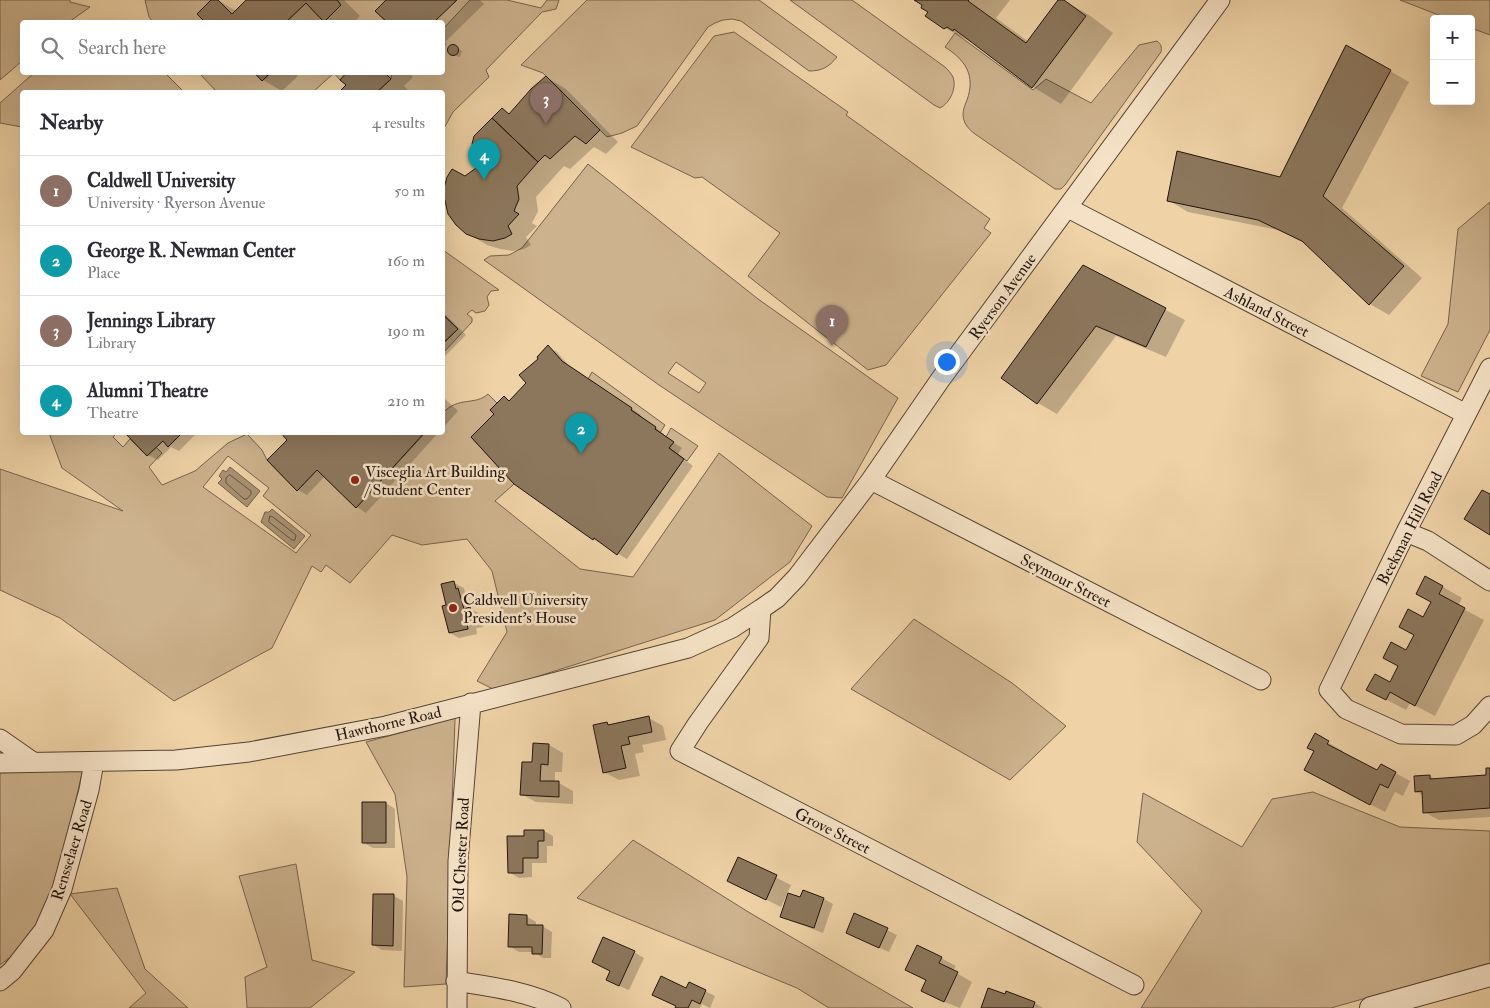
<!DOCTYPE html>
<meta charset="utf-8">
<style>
body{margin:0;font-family:"IM FELL Double Pica",serif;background:#f7f7f7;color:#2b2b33}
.controls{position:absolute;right:15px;top:15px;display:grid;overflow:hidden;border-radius:5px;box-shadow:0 5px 20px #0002}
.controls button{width:45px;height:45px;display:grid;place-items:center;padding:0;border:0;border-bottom:1px solid #e1e1e2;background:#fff;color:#2b2b33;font:25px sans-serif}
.you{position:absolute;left:946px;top:361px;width:18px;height:18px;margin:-12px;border:4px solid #fff;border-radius:50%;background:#1a73e8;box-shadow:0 0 0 8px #1a73e833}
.badge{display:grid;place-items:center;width:32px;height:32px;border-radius:50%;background:#1a73e8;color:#fff;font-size:16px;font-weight:700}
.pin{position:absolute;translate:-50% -41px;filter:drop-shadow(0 1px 2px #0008)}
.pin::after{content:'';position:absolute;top:26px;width:18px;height:15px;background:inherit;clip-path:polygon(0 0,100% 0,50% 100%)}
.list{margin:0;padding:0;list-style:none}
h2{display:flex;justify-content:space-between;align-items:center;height:65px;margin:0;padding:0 20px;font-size:21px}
h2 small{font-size:16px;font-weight:400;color:#7c7c81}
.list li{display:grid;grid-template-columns:32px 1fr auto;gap:15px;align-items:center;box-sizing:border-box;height:70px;padding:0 20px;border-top:1px solid #e1e1e2}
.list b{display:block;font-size:19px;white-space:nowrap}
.list p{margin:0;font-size:16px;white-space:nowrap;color:#7c7c81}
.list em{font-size:16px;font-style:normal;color:#7c7c81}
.icon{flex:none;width:28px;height:28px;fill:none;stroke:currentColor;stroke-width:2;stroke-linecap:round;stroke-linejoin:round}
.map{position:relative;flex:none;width:1490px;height:1008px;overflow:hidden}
.search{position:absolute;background:#fff;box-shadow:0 5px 20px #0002;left:20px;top:20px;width:425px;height:55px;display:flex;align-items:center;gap:12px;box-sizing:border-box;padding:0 18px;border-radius:5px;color:#7c7c81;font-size:19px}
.panel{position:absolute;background:#fff;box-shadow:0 5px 20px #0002;left:20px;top:90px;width:425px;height:345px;border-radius:5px}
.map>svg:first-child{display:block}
.green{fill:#ccb28d;stroke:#76624d;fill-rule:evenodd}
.water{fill:#a99273;stroke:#735f4a}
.shadow{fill:#0003}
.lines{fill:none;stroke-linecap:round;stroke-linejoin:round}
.shore{stroke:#655240;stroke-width:1}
.building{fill:#8c775d;stroke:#21130d}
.minor-casing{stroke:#544334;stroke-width:21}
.tertiary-casing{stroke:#544334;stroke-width:24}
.minor{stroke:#f5e2c6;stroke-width:19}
.tertiary{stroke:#f5e2c6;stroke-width:22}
.poi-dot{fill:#8f2418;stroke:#f5e2c6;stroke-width:2}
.labels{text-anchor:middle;stroke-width:5;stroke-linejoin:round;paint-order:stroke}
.street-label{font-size:16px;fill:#21130d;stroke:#f5e2c6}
.poi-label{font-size:16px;fill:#21130d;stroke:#f5e2c6;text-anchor:start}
</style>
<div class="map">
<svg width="1490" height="1008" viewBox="0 0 1490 1008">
<rect width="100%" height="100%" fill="#efd3a7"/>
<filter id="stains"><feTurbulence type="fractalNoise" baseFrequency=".004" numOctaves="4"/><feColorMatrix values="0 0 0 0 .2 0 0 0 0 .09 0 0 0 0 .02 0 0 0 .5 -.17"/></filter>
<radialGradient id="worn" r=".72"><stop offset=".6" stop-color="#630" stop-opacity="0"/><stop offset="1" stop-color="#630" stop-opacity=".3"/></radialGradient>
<!-- green -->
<path class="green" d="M0 0H70V2L90 7 69 22H22V61L0 80Z
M145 0H211L197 14 205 22H153L149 17Z
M337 0H386L375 11 387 22H286L306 3 323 21 341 5Z
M470 0H507L541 8 547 0H559L556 9 542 12 486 70 489 77 453 112 443 130 442 92H377L391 79 392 73 442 72 443 29Z
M587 0H759L837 57C829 67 822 71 809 71L741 21 732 19 723 20 715 23 708 27 637 126 622 133 607 137 543 73 521 65Z
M790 0H852L945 67C948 70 951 73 953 77 957 88 950 103 940 108L934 105Z
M1400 0H1490V35L1471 28V19H1449Z
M734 32 848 112 846 115 990 219 984 228 991 233 886 365 868 370 748 276 780 233 702 177 695 178 631 147 714 36Z
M955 33 1033 90 1046 79 1091 103 1139 45 1157 41C1161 44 1162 47 1161 52L1065 185 1061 189H1055L975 134C971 131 967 127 965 123 961 114 964 107 967 100 976 75 965 60 945 47Z
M35 72 165 73 184 92H22V127L0 123V103Z
M199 73H254L262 81 271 73H347L340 80 334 73 313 92H217Z
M588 164 758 299 898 398 842 498 827 497 659 385 484 260 490 256 509 255 522 248ZM676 362 706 383 699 393 668 373Z
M1490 202V330L1458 392 1421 376 1448 324 1458 229Z
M443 250 499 290 491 291 487 297 489 305 485 311 476 313 472 310 467 314 472 318V322L443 353V344L458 329 443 314Z
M592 372 665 425 660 433 655 429V427L588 379Z
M488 394 497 403 490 410 494 414 471 437 514 484 495 501 580 569 633 577 719 453 812 526 790 562 715 620 495 690 477 681 507 632 492 571 467 539 422 545 392 535 350 583 326 565 321 572 312 566 272 648 174 701 60 618 0 590V469L123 511 62 468 49 433H117L113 437 123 447 130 439 147 456 156 447 162 453 149 467 162 485 195 471 228 443 247 434 262 450 267 460 297 491 317 470 356 508 425 433 442 432 443 413C458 396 475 406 488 394ZM228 456 269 488 263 496 311 535 296 553 203 487Z
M671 428 698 446 687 461 669 448 673 442 666 437Z
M914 619 1012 683 1066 726 1010 780 851 689Z
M455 718 446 984 404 987 407 877 395 794 366 742Z
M83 769 57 881 27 944 0 965V773Z
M1313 792 1400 827 1490 831V963L1331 1008H1141L1202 911 1137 842 1143 793 1242 847 1272 799Z
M633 840 750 913 913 1008H829L797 988 577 898Z
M296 864 312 960 355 972 310 1008H247L245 977 267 967 239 876Z
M117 888 145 969 188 1008H129L146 993 70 894Z"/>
<!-- water -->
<path class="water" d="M230 467 260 491 247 507 218 483 222 479 219 476 223 470 226 472Z
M272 509 305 536 294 549 261 522 265 512H269Z"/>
<!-- shadow -->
<path class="shadow" d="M213 0H218L236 11 248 0H344L360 16 354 22H328L322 18 317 22H207L199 14Z
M388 0H480L484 4 445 42 447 44 442 49V22H388L377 11Z
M916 0H1010L996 18 1029 42 1060 0H1063L1089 15 1113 33 1061 104 1033 87 975 44 945 28 923 5Z
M451 46 462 51 460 57 456 56 448 51Z
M1390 71 1409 82 1342 208 1422 278 1389 315 1370 304 1306 244 1278 230 1188 212 1168 200 1280 178Z
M255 72H295L298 76 282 91 263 80Z
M349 72H408L413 77 404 86 409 91 407 92H340L348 85Z
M546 77 566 89 618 142 606 154 594 147 570 169 564 166 536 197 538 211 532 223 537 226 526 237 531 245 524 249 513 251 500 249 487 245 467 233 465 178 486 168 502 109 511 115Z
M1083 267 1185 320 1166 357 1116 336 1057 414 1038 403 1003 378Z
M442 311 466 335 442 359Z
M548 347 557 352 571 368 641 415 640 416 664 434 663 436 682 448 678 454 693 466 627 559 593 539 496 414 504 398 510 401 528 383 540 359Z
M442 396 458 411 442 429Z
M126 432H198L179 451 171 447 158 460 148 455Z
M282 432H439L366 513 357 507 325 476 307 495 298 490 288 440Z
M454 583 464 588 465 593 468 595 471 609 480 614 483 627 476 628 477 634 459 638 450 633 447 606Z
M1443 587 1462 598 1458 606 1484 620 1435 716 1410 703 1406 710 1368 690 1391 684 1424 618Z
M649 718 663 726 666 740 642 745 644 752 635 754 640 776 619 780 604 772 607 723 610 725Z
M1315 735 1343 751 1341 753 1378 772 1381 765 1410 781 1403 796 1395 792 1385 812 1320 778Z
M549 745 563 753 562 772H555V782L559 783 573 791V804L536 802 521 794 533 764Z
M1490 769V817L1439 820 1424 812 1423 796 1416 791 1430 776 1436 780 1487 776Z
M386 803 395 809V848H373L364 843Z
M544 831 553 836V846H547V863H532V877L519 878 509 872 525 837Z
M739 859 791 885 781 907 729 881Z
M803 892 824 899 833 904 823 933 791 921 782 916 801 898Z
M394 896 403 901 402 951 382 950 373 945Z
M855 915 897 935 889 952 857 938Z
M526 916 536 922V926H542L552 932 551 958H543L534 952H519L509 946Z
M634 952 644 958 629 990 617 985Z
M941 958 956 966 953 971 972 982 960 1008 937 999 923 991 927 981 907 970Z
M689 983 715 996 710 1008 702 1004 700 1008H676Z
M1007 993 1035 1003 1043 1008H983L1006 996Z"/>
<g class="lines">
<!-- shore -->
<path class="shore" d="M230 475 251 491V494L247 499H244L226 483V478Z
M270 516 273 517 296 535 295 540H292L269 522Z"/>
</g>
<!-- building -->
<path class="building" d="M211 0H218L232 14 246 0H337L341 5 324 22 306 3 286 22H205L197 14Z
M386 0H457L434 22H387L375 11Z
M914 0H969L968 1 1026 43 1058 0H1064L1086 16 1032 88 954 29 953 31 947 27 944 29 925 16 928 12 921 8 922 5Z
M447.5 50a5.5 5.5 0 1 1 11 0a5.5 5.5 0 1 1-11 0Z
M1346 45 1391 70 1323 196 1404 266 1369 305 1302 241 1258 220 1167 201 1177 151 1280 177Z
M254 72H271L262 81Z
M347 72H387L386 74 391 79 377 92H339L346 85 340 80Z
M546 76 600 130 586 144 575 136 550 159 545 155 538 162 492 118 502 108 509 114 531 89Z
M492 118 538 162 517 186 519 199 514 211 519 214 508 226 512 234 505 238 493 241 479 239 466 234 456 225 448 214 443 192 447 177 452 169 465 176 476 168 484 167V156L478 154 474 150 472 144 474 136Z
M1083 265 1166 308 1146 347 1096 326 1037 404 1001 378Z
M442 314 458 329 442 344Z
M548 345 562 361 632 408 631 410 656 427 655 429 674 442 669 448 684 459 617 555 594 538 593 540 514 484 471 437 494 414 490 410 504 396 509 401 526 383 519 375 538 359 537 357Z
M124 432H183L168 447 163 441 147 456Z
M280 432H425L356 508 317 470 297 491 267 460 287 440Z
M1482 490 1490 494V535L1464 519Z
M1425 576 1443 586 1439 594 1465 608 1415 706 1390 692 1386 700 1366 690 1375 674 1390 682 1398 666 1383 658 1391 642 1406 650 1414 635 1399 627 1408 609 1423 617 1431 602 1416 594Z
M454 581 456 589 458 588 464 609 470 607 474 622 467 623 468 629 449 633 442 606 446 605 441 584Z
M649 716 652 732 628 737 630 744 621 746 626 768 603 773 593 725 607 722 608 725Z
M1315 733 1329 741 1327 744 1377 770 1381 764 1396 772 1388 788 1380 784 1370 805 1304 770 1314 751 1307 748Z
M533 743 549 744 548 765 541 764 540 781H559V797L520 795 522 762H532Z
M1486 768H1490V808L1423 813 1422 791 1415 792 1414 776 1430 775V779L1486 775Z
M362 802H386V843H362Z
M524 830H544V841H538V858H523V873H508L507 836H524Z
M738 857 777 875 766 900 727 881Z
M803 890 824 898 814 928 780 917 788 893 800 897Z
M373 894H394L393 946 372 945Z
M854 913 888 928 879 948 846 933Z
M509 914 527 915V925H543L542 954H532V947H508Z
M603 937 635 951 619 986 606 980 610 971 592 962Z
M917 945 942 957 939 963 958 972 944 1002 921 991 926 980 905 970Z
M661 976 686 988 689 982 706 990 700 1004 692 1000 688 1008H675L676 1006 652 995Z
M988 988 1005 994 1006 991 1035 1002 1033 1008H981Z"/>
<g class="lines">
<!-- minor casing -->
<g class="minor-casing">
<path id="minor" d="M1068 208 1466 414
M1490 368 1406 532 1329 690 1346 709 1401 734 1456 735 1473 725 1490 706
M871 480 1261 680
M1406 532 1428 541 1490 581
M761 609 759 638 698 723 680 751 1134 985
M0 739 33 762
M0 763 176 760 249 752 386 726 688 648 732 628 761 609 777 598 797 577 871 480 940 380 1220 0
M0 981 12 971 44 930 62 889 89 790 94 762
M456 981C492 987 528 991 561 1008
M457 1008 458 861 471 703"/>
</g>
<!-- tertiary casing -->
<g class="tertiary-casing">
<path id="tertiary" d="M1371 1008 1490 975"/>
</g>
<!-- minor -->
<use href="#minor" class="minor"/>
<!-- tertiary -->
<use href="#tertiary" class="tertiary"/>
</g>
<!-- markers -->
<g class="poi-dot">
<circle cx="355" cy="480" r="5"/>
<circle cx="453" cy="608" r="5"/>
</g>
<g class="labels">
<!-- street labels -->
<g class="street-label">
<text transform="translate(1002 296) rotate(-54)" y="6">Ryerson Avenue</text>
<text transform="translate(1267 311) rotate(27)" y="6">Ashland Street</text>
<text transform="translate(1409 528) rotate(-63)" y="6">Beekman Hill Road</text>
<text transform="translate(1066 580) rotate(27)" y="6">Seymour Street</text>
<text transform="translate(388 723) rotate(-13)" y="6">Hawthorne Road</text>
<text transform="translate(833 830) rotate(27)" y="6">Grove Street</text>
<text transform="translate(71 850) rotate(-73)" y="6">Rensselaer Road</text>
<text transform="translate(460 855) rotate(-87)" y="6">Old Chester Road</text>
</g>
<!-- poi labels -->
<g class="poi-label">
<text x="365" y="477">Visceglia Art Building<tspan x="365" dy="18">/ Student Center</tspan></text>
<text x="463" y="605">Caldwell University<tspan x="463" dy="18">President's House</tspan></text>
</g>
</g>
<rect width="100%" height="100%" filter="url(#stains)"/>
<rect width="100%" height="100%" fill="url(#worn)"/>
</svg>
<div class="controls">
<button>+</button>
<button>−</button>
</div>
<div class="you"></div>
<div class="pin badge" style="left:832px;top:346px;background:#8d6e63">1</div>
<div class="pin badge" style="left:581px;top:454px;background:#0f9aa8">2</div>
<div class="pin badge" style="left:546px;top:124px;background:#8d6e63">3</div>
<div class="pin badge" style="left:484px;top:180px;background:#0f9aa8">4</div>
<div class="search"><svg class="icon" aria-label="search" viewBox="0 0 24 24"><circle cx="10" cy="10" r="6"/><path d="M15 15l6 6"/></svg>Search here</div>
<section class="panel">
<h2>Nearby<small>4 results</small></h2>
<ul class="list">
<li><span class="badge" style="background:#8d6e63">1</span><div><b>Caldwell University</b><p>University · Ryerson Avenue</p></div><em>50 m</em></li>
<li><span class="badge" style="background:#0f9aa8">2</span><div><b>George R. Newman Center</b><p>Place</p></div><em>160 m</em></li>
<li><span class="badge" style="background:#8d6e63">3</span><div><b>Jennings Library</b><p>Library</p></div><em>190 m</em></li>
<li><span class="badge" style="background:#0f9aa8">4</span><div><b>Alumni Theatre</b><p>Theatre</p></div><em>210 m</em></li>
</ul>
</section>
</div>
